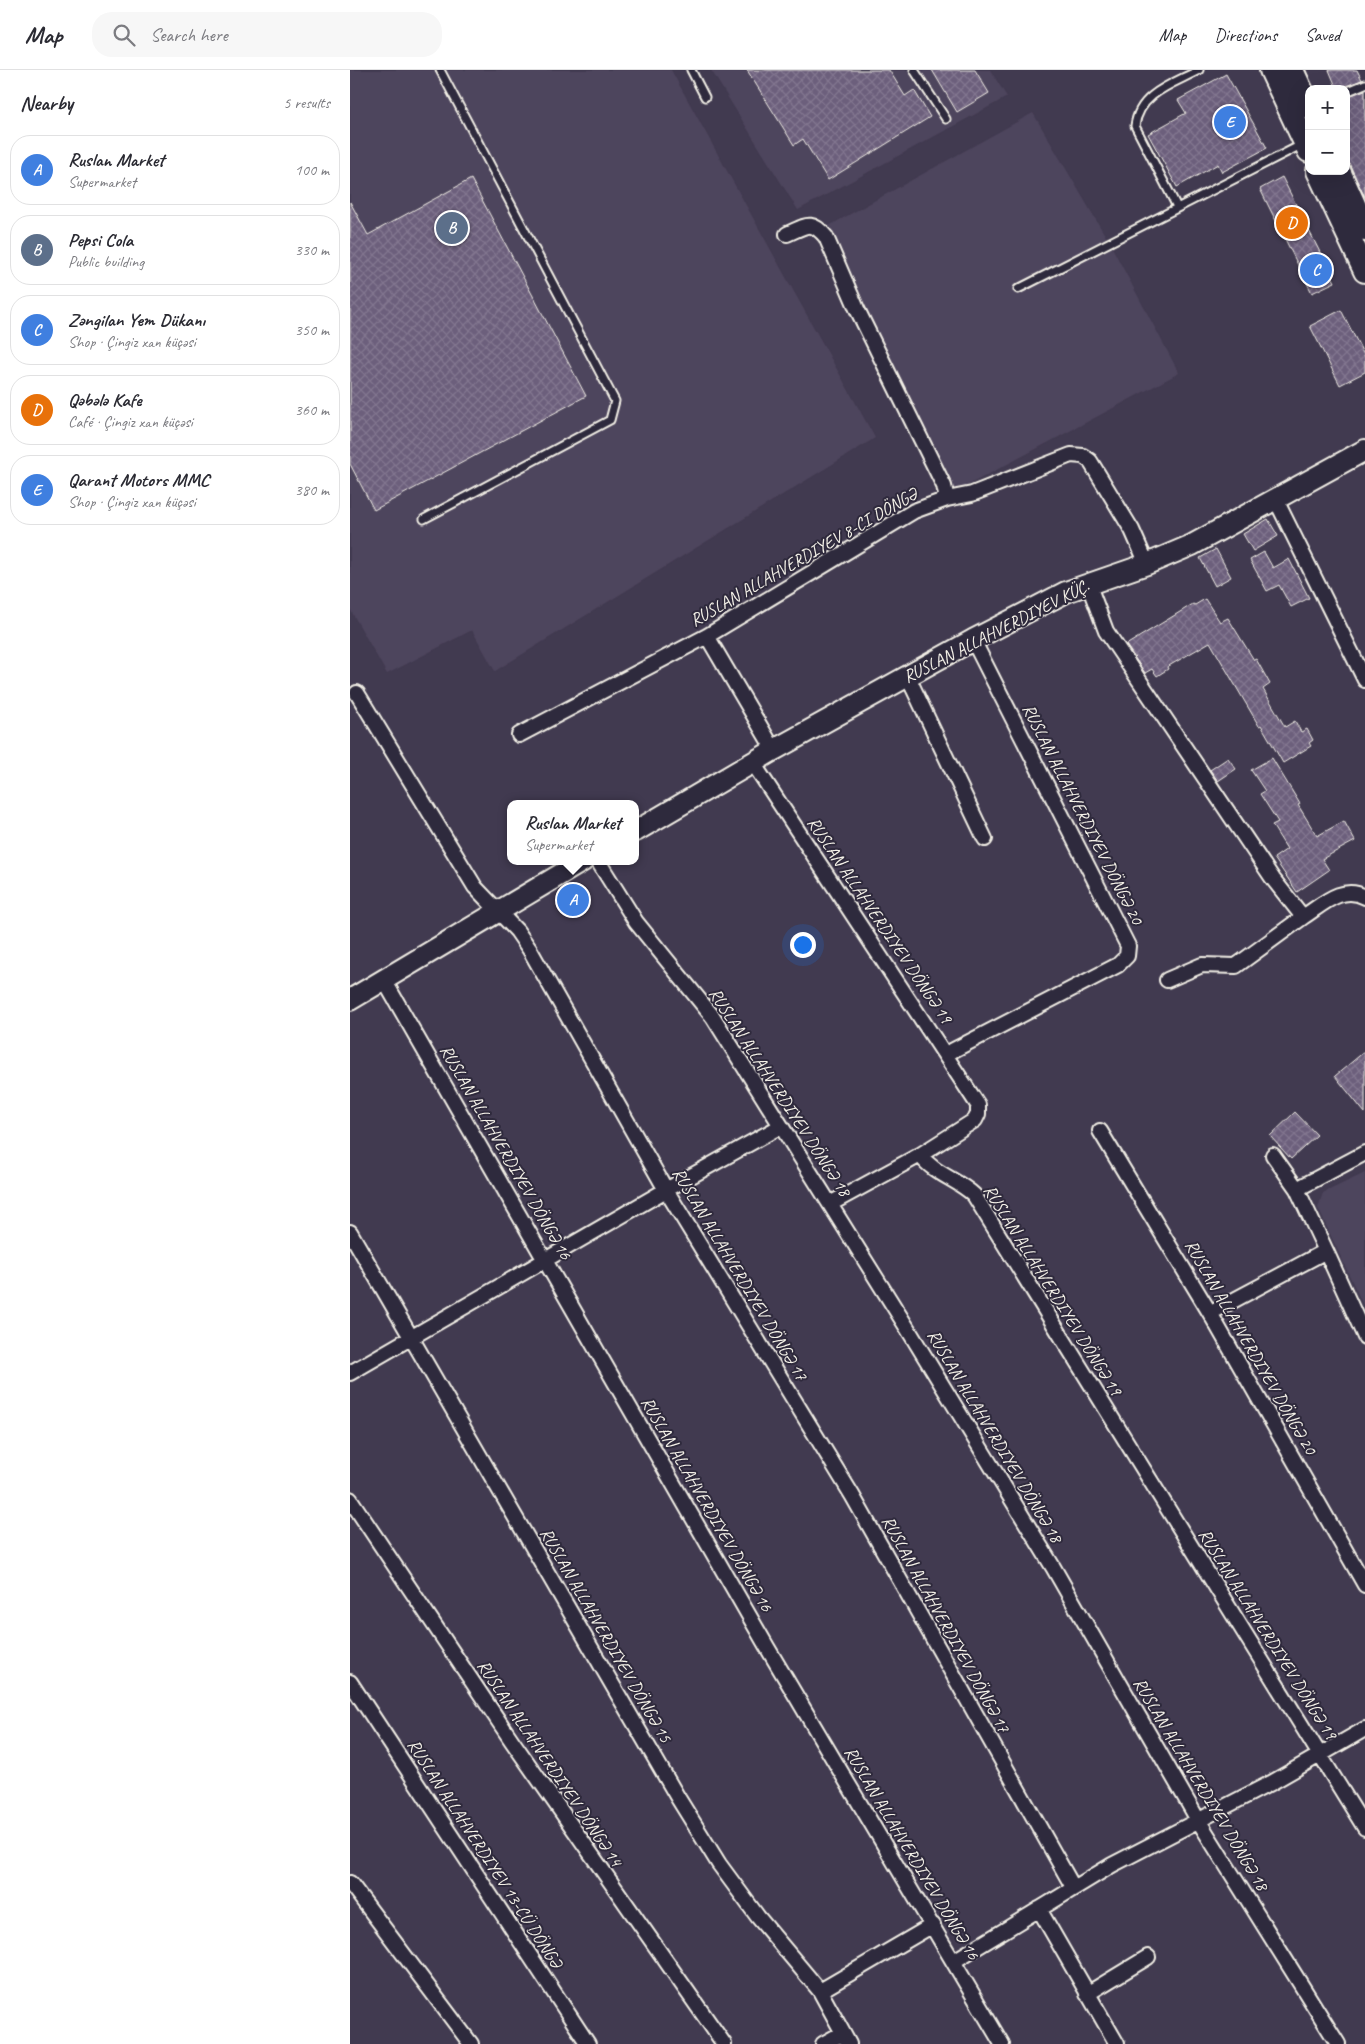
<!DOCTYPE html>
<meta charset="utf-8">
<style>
body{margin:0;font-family:Caveat,sans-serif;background:#f7f7f7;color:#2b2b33}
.controls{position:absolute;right:15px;top:15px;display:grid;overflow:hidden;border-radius:10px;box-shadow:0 5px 20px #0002}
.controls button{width:45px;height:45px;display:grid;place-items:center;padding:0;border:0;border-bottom:1px solid #e1e1e2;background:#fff;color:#2b2b33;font:25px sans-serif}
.you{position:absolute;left:452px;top:874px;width:18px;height:18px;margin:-12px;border:4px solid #fff;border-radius:50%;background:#1a73e8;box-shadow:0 0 0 8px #1a73e833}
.badge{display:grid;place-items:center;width:32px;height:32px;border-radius:50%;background:#ea580c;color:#fff;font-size:16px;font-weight:700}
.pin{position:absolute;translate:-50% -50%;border:2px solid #fff;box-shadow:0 1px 5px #0006}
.popup{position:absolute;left:157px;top:730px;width:132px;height:65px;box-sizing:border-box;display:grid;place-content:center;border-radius:10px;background:#fff;filter:drop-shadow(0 1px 4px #0005);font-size:16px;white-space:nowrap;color:#7c7c81}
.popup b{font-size:19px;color:#2b2b33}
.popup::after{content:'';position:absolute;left:50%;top:100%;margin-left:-10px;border:10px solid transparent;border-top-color:#fff}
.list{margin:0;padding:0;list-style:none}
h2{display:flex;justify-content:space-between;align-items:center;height:65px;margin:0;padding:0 20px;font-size:21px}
h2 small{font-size:16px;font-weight:400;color:#7c7c81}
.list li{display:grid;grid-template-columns:32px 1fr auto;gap:15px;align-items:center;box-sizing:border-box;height:70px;margin:0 10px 10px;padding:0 10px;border:1px solid #e1e1e2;border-radius:20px}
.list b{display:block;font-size:19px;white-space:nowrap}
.list p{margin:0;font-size:16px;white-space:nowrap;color:#7c7c81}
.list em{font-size:16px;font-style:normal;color:#7c7c81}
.icon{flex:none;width:28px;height:28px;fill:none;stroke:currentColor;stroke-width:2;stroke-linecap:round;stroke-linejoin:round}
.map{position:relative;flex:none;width:1015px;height:1974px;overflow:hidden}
header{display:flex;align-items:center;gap:30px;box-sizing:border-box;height:70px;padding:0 25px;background:#fff;border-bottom:1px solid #e1e1e2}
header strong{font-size:24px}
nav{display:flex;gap:28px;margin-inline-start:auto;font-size:18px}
.search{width:350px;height:45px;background:#f7f7f7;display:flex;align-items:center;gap:12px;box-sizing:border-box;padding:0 18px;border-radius:20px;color:#7c7c81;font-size:19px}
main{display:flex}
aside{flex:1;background:#fff}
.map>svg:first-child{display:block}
.built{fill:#4e455d}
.building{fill:url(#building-cross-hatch);stroke:#f4f1e8}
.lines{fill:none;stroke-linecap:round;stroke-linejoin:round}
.lane-casing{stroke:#f4f1e8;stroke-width:11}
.street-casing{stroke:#f4f1e8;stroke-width:18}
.secondary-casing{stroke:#f4f1e8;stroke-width:24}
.primary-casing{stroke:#f4f1e8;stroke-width:26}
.lane{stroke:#2f2a3d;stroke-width:7}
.street{stroke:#2f2a3d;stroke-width:14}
.secondary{stroke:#2f2a3d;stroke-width:20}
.primary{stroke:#2f2a3d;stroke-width:22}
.labels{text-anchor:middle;stroke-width:4;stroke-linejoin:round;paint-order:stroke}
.street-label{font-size:18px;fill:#f4f1e8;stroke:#2f2a3d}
</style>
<header>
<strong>Map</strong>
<div class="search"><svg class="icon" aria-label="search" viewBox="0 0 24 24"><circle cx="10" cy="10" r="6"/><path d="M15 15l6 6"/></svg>Search here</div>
<nav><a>Map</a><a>Directions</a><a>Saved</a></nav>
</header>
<main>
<aside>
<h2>Nearby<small>5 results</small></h2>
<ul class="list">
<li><span class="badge" style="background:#3f7fe0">A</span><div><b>Ruslan Market</b><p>Supermarket</p></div><em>100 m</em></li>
<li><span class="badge" style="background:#5c6f8a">B</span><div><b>Pepsi Cola</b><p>Public building</p></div><em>330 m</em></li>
<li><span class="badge" style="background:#3f7fe0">C</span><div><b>Zəngilan Yem Dükanı</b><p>Shop · Çingiz xan küçəsi</p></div><em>350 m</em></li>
<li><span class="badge" style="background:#e8710a">D</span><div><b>Qəbələ Kafe</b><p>Café · Çingiz xan küçəsi</p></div><em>360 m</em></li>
<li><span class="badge" style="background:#3f7fe0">E</span><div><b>Qarant Motors MMC</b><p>Shop · Çingiz xan küçəsi</p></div><em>380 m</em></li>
</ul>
</aside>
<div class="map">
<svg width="1015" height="1974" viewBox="0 0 1015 1974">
<defs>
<pattern id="building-cross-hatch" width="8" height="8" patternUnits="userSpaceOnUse" patternTransform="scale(1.25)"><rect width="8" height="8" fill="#6c5f7c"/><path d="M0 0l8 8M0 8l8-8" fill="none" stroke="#82768f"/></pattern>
</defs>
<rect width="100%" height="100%" fill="#413a50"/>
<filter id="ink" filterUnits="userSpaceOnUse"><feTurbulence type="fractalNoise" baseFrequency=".02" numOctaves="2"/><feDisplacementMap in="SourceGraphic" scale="10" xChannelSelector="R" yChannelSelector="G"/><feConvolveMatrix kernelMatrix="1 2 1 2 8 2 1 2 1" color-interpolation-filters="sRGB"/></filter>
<g filter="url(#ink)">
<!-- built -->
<path class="built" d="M0 0H321L525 368 145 601 122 560 37 604 0 539Z
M361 0H640L657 27 448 140Z
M683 43 759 172 829 303 603 423 477 157Z
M1015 1103V1239L968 1138 973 1123Z"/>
<!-- building -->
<path class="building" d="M397 0H539L555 26 564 20 580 47 478 110 453 69 444 75Z
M582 0H625L639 23 607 42Z
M979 0H1007L1012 10 987 19Z
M876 4 917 78 872 102 868 94 827 117 798 64 836 43 828 30Z
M1015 20V127L996 90V27Z
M932 107 985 212 962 223 910 119Z
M121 109 236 326 24 440 0 394V132L18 165Z
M991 240 1015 287V302L990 315 960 256Z
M918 449 928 466 903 481 893 464Z
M866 479 881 507 865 516 850 488Z
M914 482 923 498 939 489 959 528 941 537 929 515 917 521 900 490Z
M855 529 870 552 878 548 904 590 906 589 920 614 913 619 935 657 945 651 951 662 957 659 963 670 959 673 961 676 933 693 911 655 909 656 860 572 817 597 818 599 807 606 802 599 795 603 776 575 843 534 845 535Z
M878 688 886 699 868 711 860 700Z
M922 688 950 734 948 735 967 766 994 751 1005 771 972 789 979 800 947 822 924 788 937 779 922 755 928 752 910 724 915 721 901 700Z
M1015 981V1043L985 1006Z
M945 1042 967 1065 941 1089 920 1066Z"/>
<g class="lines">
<!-- lane casing -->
<g class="lane-casing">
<path id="lane" d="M341 0 355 27
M564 0 596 49
M996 22 1015 14
M827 137 785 56C789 23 823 14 849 0
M668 219 953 74
M74 449 260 350 265 331 90 0"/>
</g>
<!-- street casing -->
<g class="street-casing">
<path id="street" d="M437 164C456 156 461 149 476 167L507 239 594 416 597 429
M925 428 1015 610
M738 513 756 561 923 809 953 847C972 835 992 814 1015 827
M357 566 424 680
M557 605 635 769
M7 623 125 817 167 861 180 880 316 1120 502 1425 723 1817
M169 665 357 566 564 441 597 429 622 424 721 385 733 386 740 391 782 460 797 494
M403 693 628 1035V1044L625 1050 570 1085C584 1104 607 1109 624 1125L1015 1758
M248 791 286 852 363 947 556 1256 703 1497 848 1750 988 1974
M34 910 417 1577 652 1974
M817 910 852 895 886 896 953 847
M596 984 768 895 777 886 778 876 623 570
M750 1061 860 1243 1015 1515
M923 1085 947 1119
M480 1134 570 1085
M0 1162 328 1728 369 1794 408 1847 470 1921 499 1974
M976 1181 1015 1267
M860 1243 976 1181 947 1119 1015 1083
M0 1303 316 1120 431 1056
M0 1429 162 1671 374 1974
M0 1612 238 1974
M0 1813 121 1974
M689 1839 767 1974
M604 1891 762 1795 921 1713 1015 1659
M470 1921 583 1855
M737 1924 798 1887
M473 1974 493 1963"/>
</g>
<!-- secondary casing -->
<g class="secondary-casing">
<path id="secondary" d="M286 761 424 680 623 570 716 522 797 494 842 475 1015 380
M0 930 233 791"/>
</g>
<!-- primary casing -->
<g class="primary-casing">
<path id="primary" d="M921 0 959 81
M942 0 959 37
M968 101 1015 201
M989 101 1015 159"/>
</g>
<!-- lane -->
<use href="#lane" class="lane"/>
<!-- street -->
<use href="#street" class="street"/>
<!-- secondary -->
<use href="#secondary" class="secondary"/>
<!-- primary -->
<use href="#primary" class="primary"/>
</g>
</g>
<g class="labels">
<!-- street labels -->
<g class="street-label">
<text transform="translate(453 487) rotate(-30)" y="6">RUSLAN ALLAHVERDIYEV 8-CI DÖNGƏ</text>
<text transform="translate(646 561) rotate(-27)" y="6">RUSLAN ALLAHVERDIYEV KÜÇ.</text>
<text transform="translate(733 744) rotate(63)" y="6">RUSLAN ALLAHVERDIYEV DÖNGƏ 20</text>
<text transform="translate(530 850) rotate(56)" y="6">RUSLAN ALLAHVERDIYEV DÖNGƏ 19</text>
<text transform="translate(430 1022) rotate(57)" y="6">RUSLAN ALLAHVERDIYEV DÖNGƏ 18</text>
<text transform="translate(156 1082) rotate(60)" y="6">RUSLAN ALLAHVERDIYEV DÖNGƏ 16</text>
<text transform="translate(390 1204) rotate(59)" y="6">RUSLAN ALLAHVERDIYEV DÖNGƏ 17</text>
<text transform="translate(703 1220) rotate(58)" y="6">RUSLAN ALLAHVERDIYEV DÖNGƏ 19</text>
<text transform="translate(901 1277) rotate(60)" y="6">RUSLAN ALLAHVERDIYEV DÖNGƏ 20</text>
<text transform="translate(645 1366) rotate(59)" y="6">RUSLAN ALLAHVERDIYEV DÖNGƏ 18</text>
<text transform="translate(357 1434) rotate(60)" y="6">RUSLAN ALLAHVERDIYEV DÖNGƏ 16</text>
<text transform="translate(596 1554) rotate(61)" y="6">RUSLAN ALLAHVERDIYEV DÖNGƏ 17</text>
<text transform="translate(918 1564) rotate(58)" y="6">RUSLAN ALLAHVERDIYEV DÖNGƏ 19</text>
<text transform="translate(256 1565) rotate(60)" y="6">RUSLAN ALLAHVERDIYEV DÖNGƏ 15</text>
<text transform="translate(200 1693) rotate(56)" y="6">RUSLAN ALLAHVERDIYEV DÖNGƏ 14</text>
<text transform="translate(851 1714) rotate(59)" y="6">RUSLAN ALLAHVERDIYEV DÖNGƏ 18</text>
<text transform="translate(135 1783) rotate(57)" y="6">RUSLAN ALLAHVERDIYEV 13-CÜ DÖNGƏ</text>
<text transform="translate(562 1783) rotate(59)" y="6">RUSLAN ALLAHVERDIYEV DÖNGƏ 16</text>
</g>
</g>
</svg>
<div class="controls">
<button>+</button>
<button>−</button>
</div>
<div class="you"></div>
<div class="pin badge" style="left:223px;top:830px;background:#3f7fe0">A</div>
<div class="popup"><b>Ruslan Market</b>Supermarket</div>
<div class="pin badge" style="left:102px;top:158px;background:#5c6f8a">B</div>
<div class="pin badge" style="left:966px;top:200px;background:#3f7fe0">C</div>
<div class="pin badge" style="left:942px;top:153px;background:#e8710a">D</div>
<div class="pin badge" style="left:880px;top:52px;background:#3f7fe0">E</div>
</div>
</main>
